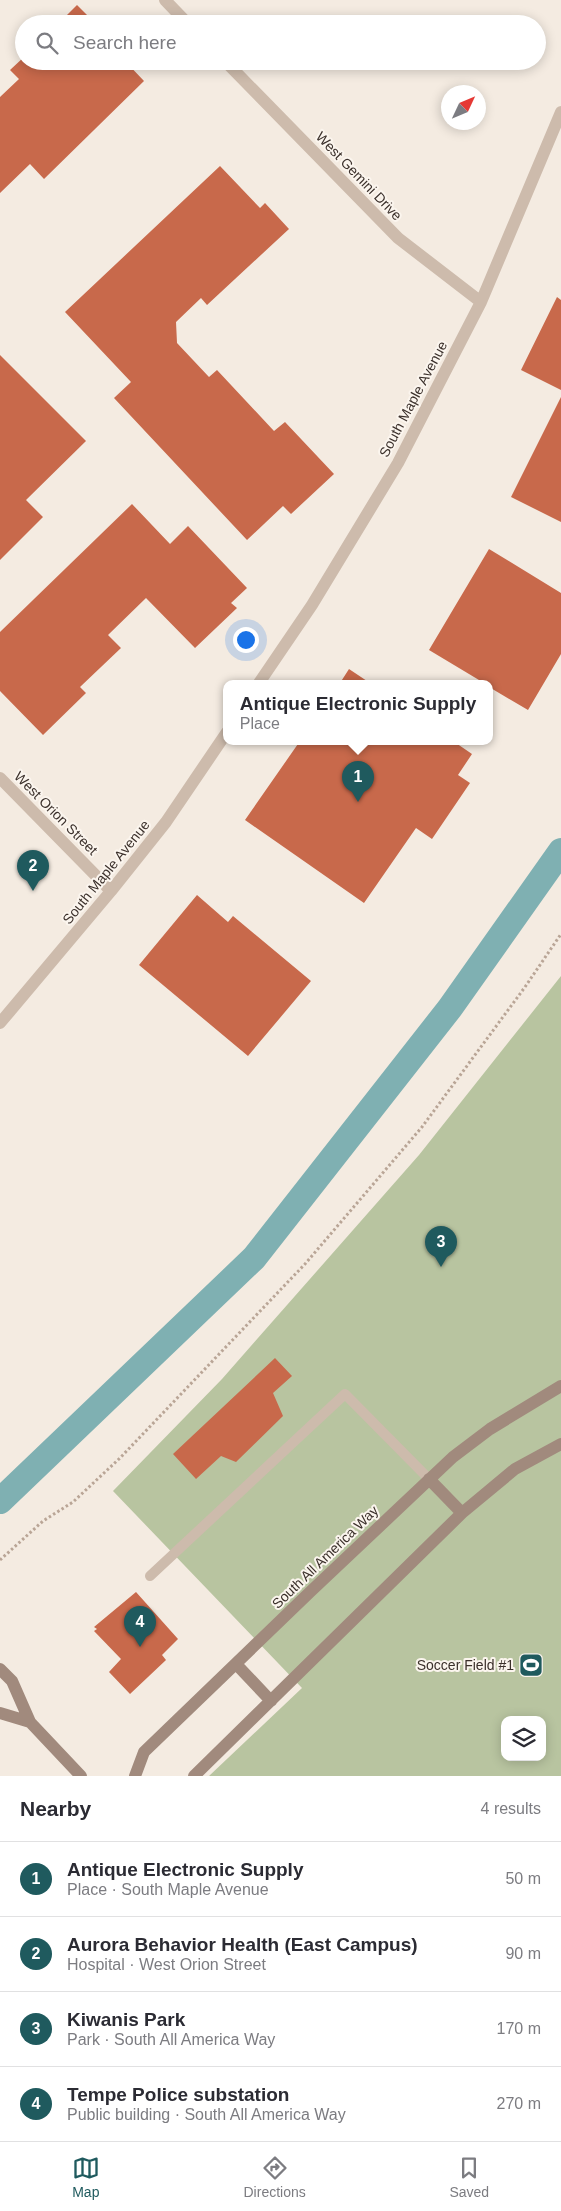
<!DOCTYPE html>
<meta charset="utf-8">
<style>
body{margin:0;font-family:Helvetica,sans-serif;background:#f2f2f3;color:#2b2b33}
.controls{position:absolute;right:15px;bottom:15px;display:grid;overflow:hidden;border-radius:10px;box-shadow:0 2px 12px #0003}
.controls button{width:45px;height:45px;display:grid;place-items:center;padding:0;border:0;border-bottom:1px solid #e1e1e2;background:#fff;color:#2b2b33;font:25px sans-serif}
.compass{position:absolute;left:441px;top:85px;width:45px;height:45px;border-radius:50%;background:#fff;box-shadow:0 2px 12px #0003;rotate:46deg}
.you{position:absolute;left:245px;top:639px;width:18px;height:18px;margin:-12px;border:4px solid #fff;border-radius:50%;background:#1a73e8;box-shadow:0 0 0 8px #1a73e833}
.badge{display:grid;place-items:center;width:32px;height:32px;border-radius:50%;background:#1f5a5e;color:#fff;font-size:16px;font-weight:700}
.pin{position:absolute;translate:-50% -41px;filter:drop-shadow(0 1px 2px #0008)}
.pin::after{content:'';position:absolute;top:26px;width:18px;height:15px;background:inherit;clip-path:polygon(0 0,100% 0,50% 100%)}
.popup{position:absolute;left:223px;top:680px;width:270px;height:65px;box-sizing:border-box;display:grid;place-content:center;border-radius:10px;background:#fff;filter:drop-shadow(0 1px 4px #0005);font-size:16px;white-space:nowrap;color:#7c7c81}
.popup b{font-size:19px;color:#2b2b33}
.popup::after{content:'';position:absolute;left:50%;top:100%;margin-left:-10px;border:10px solid transparent;border-top-color:#fff}
.list{margin:0;padding:0;list-style:none}
h2{display:flex;justify-content:space-between;align-items:center;height:65px;margin:0;padding:0 20px;font-size:21px}
h2 small{font-size:16px;font-weight:400;color:#7c7c81}
.list li{display:grid;grid-template-columns:32px 1fr auto;gap:15px;align-items:center;box-sizing:border-box;height:75px;padding:0 20px;border-top:1px solid #e1e1e2}
.list b{display:block;font-size:19px;white-space:nowrap}
.list p{margin:0;font-size:16px;white-space:nowrap;color:#7c7c81}
.list em{font-size:16px;font-style:normal;color:#7c7c81}
.icon{flex:none;width:28px;height:28px;fill:none;stroke:currentColor;stroke-width:2;stroke-linecap:round;stroke-linejoin:round}
.map{position:relative;flex:none;width:561px;height:1776px;overflow:hidden}
.search{position:absolute;background:#fff;box-shadow:0 2px 12px #0003;left:15px;right:15px;top:15px;height:55px;display:flex;align-items:center;gap:12px;box-sizing:border-box;padding:0 18px;border-radius:28px;color:#7c7c81;font-size:19px}
.sheet{height:365px;background:#fff}
nav{display:flex;justify-content:space-around;align-items:center;box-sizing:border-box;height:70px;border-top:1px solid #e1e1e2;background:#fff;font-size:14px;color:#7c7c81}
nav a{display:grid;justify-items:center;gap:2px}
nav .on{color:#1f5a5e}
.map>svg:first-child{display:block}
.green{fill:#b8c4a0;fill-rule:evenodd}
.lines{fill:none;stroke-linecap:round;stroke-linejoin:round}
.canal{stroke:#7fb0b2;stroke-width:26}
.building{fill:#c8694b}
.path{stroke:#b9a596;stroke-width:3;stroke-dasharray:2.5 2.5;stroke-linecap:butt}
.lane{stroke:#cdbbac;stroke-width:10}
.street{stroke:#cdbbac;stroke-width:12}
.secondary{stroke:#a18a7d;stroke-width:12}
.labels{text-anchor:middle;stroke-width:4;stroke-linejoin:round;paint-order:stroke}
.street-label{font-size:14px;fill:#3b302b;stroke:#fbf5ee}
.poi-label{font-size:14px;fill:#3b302b;stroke:#fbf5ee;text-anchor:end}
</style>
<div class="map">
<svg width="561" height="1776" viewBox="0 0 561 1776">
<rect width="100%" height="100%" fill="#f4ebe1"/>
<!-- green -->
<path class="green" d="M561 976V1776H209L302 1688 113 1491 222 1379 419 1155ZM505 1720H542V1757H505Z"/>
<g class="lines">
<!-- canal -->
<path class="canal" d="M0 1501 254 1258 450 1008 561 851"/>
</g>
<!-- building -->
<path class="building" d="M77 5 96 24H58Z
M24 57V61H125L144 81 44 179 30 164 0 193V97L19 79 10 70Z
M220 166 260 208 265 203 289 229 207 305 201 298 176 322 177 343 209 377 217 370 274 431 285 422 334 474 291 514 283 506 247 540 114 398 131 382 65 312Z
M557 297 561 300V390L521 370Z
M0 355 86 441 26 500 43 517 0 560Z
M561 397V522L511 497Z
M132 504 170 544 188 526 247 588 231 603 237 608 195 648 146 598 108 635 121 648 80 687 86 693 43 735 0 691V632Z
M489 549 561 593V654L528 710 489 687V683H484L429 650Z
M349 669 370 683H340Z
M300 741H453L472 754 458 775 470 783 432 839 416 828 364 903 245 820Z
M197 895 228 922 233 916 311 981 248 1056 139 965Z
M275 1358 292 1376 273 1393 283 1416 236 1462 221 1456 196 1479 173 1454Z
M136 1592 178 1639 162 1655 166 1660 130 1694 109 1672 121 1659 94 1631 97 1629 94 1627Z"/>
<g class="lines">
<!-- path -->
<path class="path" d="M0 1560 43 1521 73 1502 120 1458 305 1264 422 1127 525 987 561 934"/>
<!-- lane -->
<path class="lane" d="M150 1576 345 1394 429 1479"/>
<!-- street -->
<path class="street" d="M165 0 188 24
M225 61 398 238 481 302
M259 683 312 605 398 463 481 302 561 112
M0 778 111 891
M0 1023 111 891 166 822 227 732"/>
<!-- secondary -->
<path class="secondary" d="M429 1479 462 1513
M236 1664 271 1701
M0 1669 12 1681 30 1722 81 1776
M0 1713 30 1722
M135 1776 144 1752 310 1592 453 1457 490 1429 561 1386
M194 1776 462 1513 515 1469 561 1444"/>
</g>
<!-- icons -->
<defs>
<g id="stadium-square" transform="scale(1.25)"><rect x="-9" y="-9" width="18" height="18" rx="4" fill="#1f5a5e" stroke="#fbf5ee"/><path d="M0-5a6.5 5 0 1 0 0 10a6.5 5 0 1 0 0-10ZM-3.5-1.8h7v3.6h-7Z" fill="#fff"/></g>
</defs>
<g fill-rule="evenodd">
<use href="#stadium-square" x="531" y="1665"/>
</g>
<g class="labels">
<!-- street labels -->
<g class="street-label">
<text transform="translate(359 176) rotate(46)" y="5">West Gemini Drive</text>
<text transform="translate(413 399) rotate(-62)" y="5">South Maple Avenue</text>
<text transform="translate(56 813) rotate(45)" y="5">West Orion Street</text>
<text transform="translate(106 872) rotate(-51)" y="5">South Maple Avenue</text>
<text transform="translate(325 1557) rotate(-44)" y="5">South All America Way</text>
</g>
<!-- poi labels -->
<g class="poi-label">
<text x="514" y="1670">Soccer Field #1</text>
</g>
</g>
</svg>
<div class="controls">
<button><svg class="icon" aria-label="layers" viewBox="0 0 24 24"><path d="M12 4l9 5-9 5-9-5zM3 14l9 5 9-5"/></svg></button>
</div>
<svg class="compass" viewBox="-18 -18 36 36"><path d="M0-13l5 13h-10z" fill="#e53935"/><path d="M0 13l5-13h-10z" fill="#7c7c81"/></svg>
<div class="you"></div>
<div class="pin badge" style="left:358px;top:802px">1</div>
<div class="popup"><b>Antique Electronic Supply</b>Place</div>
<div class="pin badge" style="left:33px;top:891px">2</div>
<div class="pin badge" style="left:441px;top:1267px">3</div>
<div class="pin badge" style="left:140px;top:1647px">4</div>
<div class="search"><svg class="icon" aria-label="search" viewBox="0 0 24 24"><circle cx="10" cy="10" r="6"/><path d="M15 15l6 6"/></svg>Search here</div>
</div>
<section class="sheet">
<h2>Nearby<small>4 results</small></h2>
<ul class="list">
<li><span class="badge">1</span><div><b>Antique Electronic Supply</b><p>Place · South Maple Avenue</p></div><em>50 m</em></li>
<li><span class="badge">2</span><div><b>Aurora Behavior Health (East Campus)</b><p>Hospital · West Orion Street</p></div><em>90 m</em></li>
<li><span class="badge">3</span><div><b>Kiwanis Park</b><p>Park · South All America Way</p></div><em>170 m</em></li>
<li><span class="badge">4</span><div><b>Tempe Police substation</b><p>Public building · South All America Way</p></div><em>270 m</em></li>
</ul>
</section>
<nav>
<a class="on"><svg class="icon" aria-label="map" viewBox="0 0 24 24"><path d="M3 6l6-2 6 2 6-2v14l-6 2-6-2-6 2zM9 4v14M15 6v14"/></svg>Map</a>
<a><svg class="icon" aria-label="directions" viewBox="0 0 24 24"><path d="M12 3l9 9-9 9-9-9zM9 14v-3h6M13 9l2 2-2 2"/></svg>Directions</a>
<a><svg class="icon" aria-label="saved" viewBox="0 0 24 24"><path d="M7 4h10v16l-5-4-5 4z"/></svg>Saved</a>
</nav>
